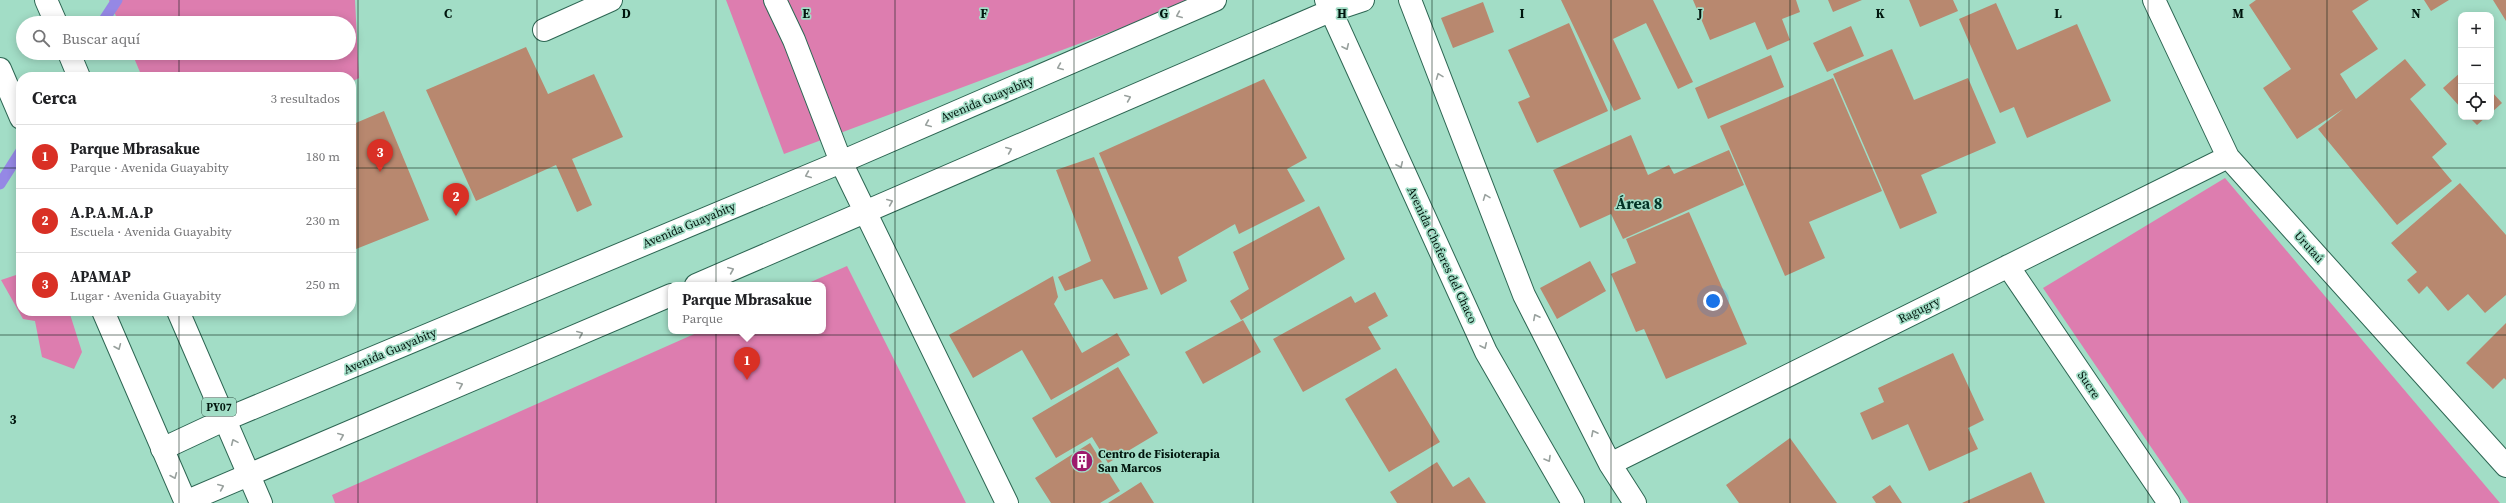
<!DOCTYPE html>
<html lang="es">
<meta charset="utf-8">
<style>
body{margin:0;font-family:"Source Serif 4",serif;background:#f6f6f6;color:#202124}
.controls{position:absolute;right:12px;top:12px;display:grid;overflow:hidden;border-radius:8px;box-shadow:0 2px 10px #0003}
.controls button{width:36px;height:36px;display:grid;place-items:center;padding:0;border:0;border-bottom:1px solid #e0e0e0;background:#fff;color:#202124;font:20px sans-serif}
.you{position:absolute;left:1713px;top:301px;width:14px;height:14px;margin:-10px;border:3px solid #fff;border-radius:50%;background:#1a73e8;box-shadow:0 0 0 6px #1a73e833}
.badge{display:grid;place-items:center;width:26px;height:26px;border-radius:50%;background:#d93025;color:#fff;font-size:13px;font-weight:700}
.pin{position:absolute;translate:-50% -33px;filter:drop-shadow(0 1px 2px #0008)}
.pin::after{content:'';position:absolute;top:21px;width:14px;height:12px;background:inherit;clip-path:polygon(0 0,100% 0,50% 100%)}
.popup{position:absolute;left:668px;top:282px;width:158px;height:52px;box-sizing:border-box;display:grid;place-content:center;border-radius:8px;background:#fff;filter:drop-shadow(0 1px 3px #0005);font-size:13px;white-space:nowrap;color:#757577}
.popup b{font-size:15px;color:#202124}
.popup::after{content:'';position:absolute;left:50%;top:100%;margin-left:-8px;border:8px solid transparent;border-top-color:#fff}
.list{margin:0;padding:0;list-style:none}
h2{display:flex;justify-content:space-between;align-items:center;height:52px;margin:0;padding:0 16px;font-size:17px}
h2 small{font-size:13px;font-weight:400;color:#757577}
.list li{display:grid;grid-template-columns:26px 1fr auto;gap:12px;align-items:center;box-sizing:border-box;height:64px;padding:0 16px;border-top:1px solid #e0e0e0}
.list b{display:block;font-size:15px;white-space:nowrap}
.list p{margin:0;font-size:13px;white-space:nowrap;color:#757577}
.list em{font-size:13px;font-style:normal;color:#757577}
.icon{flex:none;width:22px;height:22px;fill:none;stroke:currentColor;stroke-width:2;stroke-linecap:round;stroke-linejoin:round}
.map{position:relative;flex:none;width:2506px;height:503px;overflow:hidden}
.search{position:absolute;background:#fff;box-shadow:0 2px 10px #0003;left:16px;top:16px;width:340px;height:44px;display:flex;align-items:center;gap:10px;box-sizing:border-box;padding:0 14px;border-radius:22px;color:#757577;font-size:15px}
.panel{position:absolute;background:#fff;box-shadow:0 2px 10px #0003;left:16px;top:72px;width:340px;height:244px;border-radius:16px}
.map>svg:first-child{display:block}
.green{fill:#dd7daf}
.lines{fill:none;stroke-linecap:round;stroke-linejoin:round}
.stream{stroke:#9588e5;stroke-width:11}
.building{fill:#b8886f}
.minor-casing{stroke:#2d6653;stroke-width:24}
.major-casing{stroke:#2d6653;stroke-width:24}
.minor{stroke:#fff;stroke-width:22}
.major{stroke:#fff;stroke-width:22}
.oneway{stroke:#99a19e}
.grid{fill:none;stroke:#00150d;stroke-width:1;stroke-opacity:0.55}
.labels{text-anchor:middle;stroke-width:3.5;stroke-linejoin:round;paint-order:stroke}
.shield{fill:#a2ddc6;stroke:#315144;stroke-width:1}
.shield-label{font-size:11px;font-weight:bold;fill:#00150d}
.street-label{font-size:12px;fill:#00150d;stroke:#a2ddc6}
.poi-label{font-size:12px;font-weight:bold;fill:#00150d;stroke:#a2ddc6;text-anchor:start}
.district-label{font-size:16px;font-weight:bold;fill:#033326;stroke:#a2ddc6}
.grid-label{font-size:13px;text-anchor:middle;font-weight:bold;fill:#00150d;stroke:#a2ddc6;stroke-width:3.5;stroke-linejoin:round;paint-order:stroke}
</style>
<div class="map">
<svg width="2506" height="503" viewBox="0 0 2506 503">
<rect width="100%" height="100%" fill="#a2ddc6"/>
<!-- green -->
<path class="green" d="M109 0H355L359 78 351 82V77H142L132 53H349V23H119Z
M726 0H1196L784 154Z
M2225 178 2500 503H2189L2043 288Z
M847 266 966 503H335L332 495 701 331H823V285H804Z
M19 274 21 275V311H69L82 352 74 369 42 357 35 321 23 319 1 280Z"/>
<g class="lines">
<!-- stream -->
<path class="stream" d="M102 23 117 0
M0 184 21 151"/>
</g>
<!-- building -->
<path class="building" d="M1561 0H1653L1693 82 1678 89 1646 23 1613 39 1641 99 1614 111Z
M1693 0H1796L1800 12 1782 19 1790 40 1767 50 1755 22 1710 40Z
M1828 0H1862L1833 12Z
M1909 0H1953L1958 11 1920 27Z
M2256 0H2369L2352 11 2378 49 2340 74 2356 99 2405 59 2426 85 2410 99 2447 144 2432 157 2452 181 2397 225 2318 129 2343 109 2297 139 2263 88 2291 69 2249 5Z
M2424 0H2449L2431 11Z
M2493 0H2506V21Z
M1483 2 1494 32 1453 48 1441 18Z
M1996 3 2017 50 2077 24 2111 101 2027 138 2014 107 2000 113 1959 19Z
M1569 23 1608 111 1537 143 1518 102 1530 97 1508 50Z
M1851 26 1864 56 1827 72 1813 43Z
M526 47 548 94 594 74 623 137 572 159 592 205 577 212 556 165 476 201 426 90Z
M1892 49 1914 100 1968 78 1996 143 1921 175 1937 213 1900 229 1833 74Z
M1771 55 1784 87 1708 119 1695 88Z
M2461 72V108L2443 88Z
M1833 78 1882 191 1809 222 1825 258 1785 276 1720 126Z
M1264 79 1307 158 1287 169 1305 201 1239 234 1235 224 1178 257 1187 281 1161 295 1099 153Z
M2491 91 2502 103 2491 113Z
M384 111 429 220 351 251V125Z
M2469 117H2486L2477 125Z
M1631 135 1648 175 1669 165 1674 174 1729 150 1744 185 1623 239 1611 214 1580 228 1553 170Z
M1094 157 1148 289 1114 299 1102 279 1065 291 1058 277 1091 261 1056 170Z
M2460 183 2506 235V295L2485 313 2468 294 2448 311 2427 286 2419 294 2407 280 2417 272 2391 243Z
M1319 206 1345 259 1241 320 1230 301 1249 289 1233 252Z
M1689 212 1747 344 1666 379 1644 329 1636 332 1611 274 1636 263 1626 239Z
M1590 261 1606 291 1557 319 1540 288Z
M1053 276 1058 297 1054 304 1082 353 1117 333 1130 355 1051 400 1022 350 973 378 949 335Z
M1375 292 1388 316 1368 327 1381 349 1303 392 1273 339 1351 296 1355 303Z
M1243 320 1261 352 1203 384 1185 352Z
M2506 323V380L2504 378 2493 389 2466 363Z
M1953 353 1984 420 1968 428 1978 449 1929 471 1908 424 1872 440 1860 413 1884 402 1878 388Z
M1118 367 1158 433 1108 463 1092 437 1056 458 1032 418Z
M1396 368 1440 442 1389 472 1345 399Z
M1790 438 1837 503H1739L1726 485Z
M1090 443 1120 491 1100 503H1051L1035 478Z
M1437 462 1453 487 1469 477 1486 503H1397L1390 492Z
M2031 472 2045 503H1962Z
M1141 482 1154 503H1108Z
M1890 485 1902 503H1876L1872 497Z"/>
<g class="lines">
<!-- minor casing -->
<g class="minor-casing">
<path id="minor" d="M775 0 794 40 841 162 1007 503
M1326 0 1486 352 1573 503
M1410 0 1524 295 1610 464 1635 503
M2154 0 2228 157 2506 466
M544 30 611 0
M2008 266 2169 503
M696 285 1330 11 1363 0
M162 449 224 420 841 162 1215 0
M1610 464 2228 157
M185 502 671 295"/>
</g>
<!-- major casing -->
<g class="major-casing">
<path id="major" d="M46 0 56 23
M69 53 79 77
M0 69 21 118
M103 311 186 503
M178 311 261 503"/>
</g>
<!-- minor -->
<use href="#minor" class="minor"/>
<!-- major -->
<use href="#major" class="major"/>
</g>
<!-- one-way arrows -->
<defs><path id="oneway-chevron" d="M-2-3.5L2.5 0L-2 3.5" fill="none" stroke-width="1.6" stroke-linecap="round" stroke-linejoin="round"/></defs>
<g class="oneway">
<use href="#oneway-chevron" transform="translate(1179 15) rotate(157)"/>
<use href="#oneway-chevron" transform="translate(1346 47) rotate(65)"/>
<use href="#oneway-chevron" transform="translate(1060 67) rotate(157)"/>
<use href="#oneway-chevron" transform="translate(1439 76) rotate(-111)"/>
<use href="#oneway-chevron" transform="translate(1128 98) rotate(-23)"/>
<use href="#oneway-chevron" transform="translate(928 124) rotate(157)"/>
<use href="#oneway-chevron" transform="translate(1009 150) rotate(-23)"/>
<use href="#oneway-chevron" transform="translate(1400 165) rotate(65)"/>
<use href="#oneway-chevron" transform="translate(808 175) rotate(157)"/>
<use href="#oneway-chevron" transform="translate(1486 197) rotate(-111)"/>
<use href="#oneway-chevron" transform="translate(890 202) rotate(-23)"/>
<use href="#oneway-chevron" transform="translate(731 270) rotate(-23)"/>
<use href="#oneway-chevron" transform="translate(1536 317) rotate(-117)"/>
<use href="#oneway-chevron" transform="translate(580 334) rotate(-23)"/>
<use href="#oneway-chevron" transform="translate(1484 346) rotate(65)"/>
<use href="#oneway-chevron" transform="translate(118 347) rotate(67)"/>
<use href="#oneway-chevron" transform="translate(460 385) rotate(-23)"/>
<use href="#oneway-chevron" transform="translate(1594 433) rotate(-117)"/>
<use href="#oneway-chevron" transform="translate(341 436) rotate(-23)"/>
<use href="#oneway-chevron" transform="translate(234 442) rotate(-114)"/>
<use href="#oneway-chevron" transform="translate(1548 459) rotate(60)"/>
<use href="#oneway-chevron" transform="translate(174 476) rotate(67)"/>
<use href="#oneway-chevron" transform="translate(221 487) rotate(-23)"/>
</g>
<!-- grid -->
<path class="grid" d="M179 0V23M358 0V503M537 0V503M716 0V503M895 0V503M1074 0V503M1253 0V503M1432 0V503M1611 0V503M1790 0V503M1969 0V503M2148 0V503M2327 0V503M179 53V77M0 168H21M351 168H2506M179 311V503M0 335H2506"/>
<!-- icons -->
<defs>
<g id="building-disc" transform="scale(1.15)"><circle r="9.5" fill="#9d1a6c" stroke="#a2ddc6"/><path d="M-4-6H4V6H1V3H-1V6H-4ZM-2.5-4.3h1.7v1.8h-1.7ZM.8-4.3h1.7v1.8H.8ZM-2.5-1h1.7V.8h-1.7ZM.8-1h1.7V.8H.8Z" fill="#fff"/></g>
</defs>
<g fill-rule="evenodd">
<use href="#building-disc" x="1082" y="461"/>
</g>
<g class="labels">
<!-- shield labels -->
<rect class="shield" x="202" y="398" width="34" height="18" rx="3"/>
<g class="shield-label">
<text x="219" y="411">PY07</text>
</g>
<!-- street labels -->
<g class="street-label">
<text transform="translate(987 99) rotate(-23)" y="4">Avenida Guayabity</text>
<text transform="translate(689 225) rotate(-23)" y="4">Avenida Guayabity</text>
<text transform="translate(2309 247) rotate(48)" y="4">Urutaú</text>
<text transform="translate(1442 255) rotate(65)" y="4">Avenida Choferes del Chaco</text>
<text transform="translate(1919 310) rotate(-26)" y="4">Ragugry</text>
<text transform="translate(390 351) rotate(-23)" y="4">Avenida Guayabity</text>
<text transform="translate(2089 385) rotate(56)" y="4">Sucre</text>
</g>
<!-- poi labels -->
<g class="poi-label">
<text x="1098" y="458">Centro de Fisioterapia<tspan x="1098" dy="14">San Marcos</tspan></text>
</g>
<!-- district labels -->
<g class="district-label">
<text x="1639" y="209">Área 8</text>
</g>
</g>
<g class="grid-label">
<text x="448" y="18">C</text>
<text x="626" y="18">D</text>
<text x="806" y="18">E</text>
<text x="984" y="18">F</text>
<text x="1164" y="18">G</text>
<text x="1342" y="18">H</text>
<text x="1522" y="18">I</text>
<text x="1700" y="18">J</text>
<text x="1880" y="18">K</text>
<text x="2058" y="18">L</text>
<text x="2238" y="18">M</text>
<text x="2416" y="18">N</text>
<text x="13" y="424">3</text>
</g>
</svg>
<div class="controls">
<button>+</button>
<button>−</button>
<button><svg class="icon" aria-label="locate" viewBox="0 0 24 24"><circle cx="12" cy="12" r="6"/><path d="M12 2v4M12 18v4M2 12h4M18 12h4"/></svg></button>
</div>
<div class="you"></div>
<div class="pin badge" style="left:747px;top:380px">1</div>
<div class="popup"><b>Parque Mbrasakue</b>Parque</div>
<div class="pin badge" style="left:456px;top:216px">2</div>
<div class="pin badge" style="left:380px;top:172px">3</div>
<div class="search"><svg class="icon" aria-label="search" viewBox="0 0 24 24"><circle cx="10" cy="10" r="6"/><path d="M15 15l6 6"/></svg>Buscar aquí</div>
<section class="panel">
<h2>Cerca<small>3 resultados</small></h2>
<ul class="list">
<li><span class="badge">1</span><div><b>Parque Mbrasakue</b><p>Parque · Avenida Guayabity</p></div><em>180 m</em></li>
<li><span class="badge">2</span><div><b>A.P.A.M.A.P</b><p>Escuela · Avenida Guayabity</p></div><em>230 m</em></li>
<li><span class="badge">3</span><div><b>APAMAP</b><p>Lugar · Avenida Guayabity</p></div><em>250 m</em></li>
</ul>
</section>
</div>
